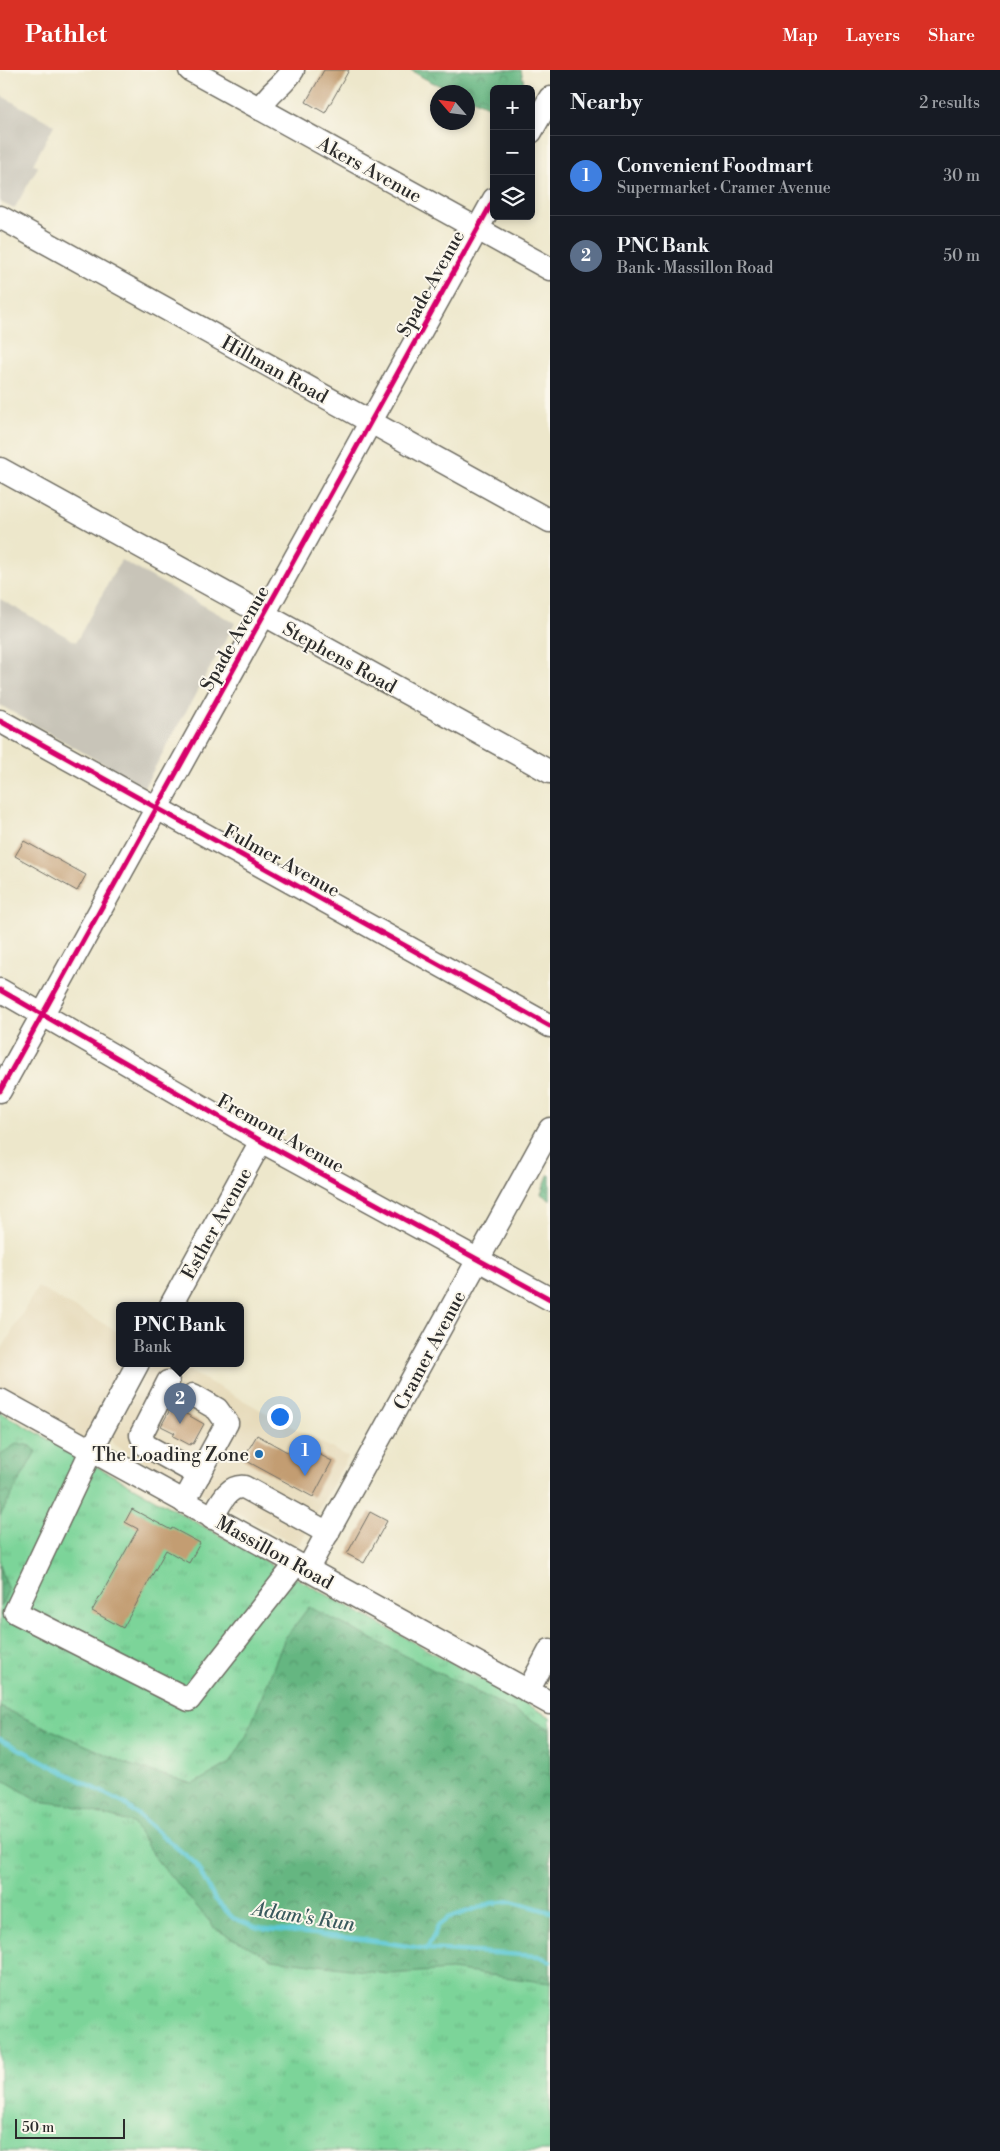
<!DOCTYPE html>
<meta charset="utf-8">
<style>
body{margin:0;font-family:"Libre Bodoni",serif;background:#242831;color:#f1f3f6}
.controls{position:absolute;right:15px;top:15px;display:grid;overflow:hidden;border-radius:8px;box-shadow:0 2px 8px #0003}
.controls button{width:45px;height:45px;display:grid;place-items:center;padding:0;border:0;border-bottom:1px solid #363941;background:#171b24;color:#f1f3f6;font:25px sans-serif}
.compass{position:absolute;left:430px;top:15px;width:45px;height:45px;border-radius:50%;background:#171b24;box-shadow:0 2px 8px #0003;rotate:298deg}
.scale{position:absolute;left:15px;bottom:12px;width:110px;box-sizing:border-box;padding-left:5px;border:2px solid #2b2b2b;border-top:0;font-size:14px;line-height:18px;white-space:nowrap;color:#2b2b2b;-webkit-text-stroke:4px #fbf7ec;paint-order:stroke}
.you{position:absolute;left:279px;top:1346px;width:18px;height:18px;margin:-12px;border:4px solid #fff;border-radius:50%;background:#1a73e8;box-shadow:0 0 0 8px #1a73e833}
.badge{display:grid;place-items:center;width:32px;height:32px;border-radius:50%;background:#d93025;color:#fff;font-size:16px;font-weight:700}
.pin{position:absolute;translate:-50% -41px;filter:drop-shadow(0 1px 2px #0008)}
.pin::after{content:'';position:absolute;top:26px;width:18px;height:15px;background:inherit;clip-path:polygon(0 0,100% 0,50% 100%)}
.popup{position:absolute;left:116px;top:1232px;width:128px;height:65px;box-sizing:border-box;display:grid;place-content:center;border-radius:8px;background:#171b24;filter:drop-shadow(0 1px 4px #0005);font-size:16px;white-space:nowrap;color:#9ea1a6}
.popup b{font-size:19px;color:#f1f3f6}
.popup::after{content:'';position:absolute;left:50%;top:100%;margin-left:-10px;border:10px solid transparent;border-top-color:#171b24}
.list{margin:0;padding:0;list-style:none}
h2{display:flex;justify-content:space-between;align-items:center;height:65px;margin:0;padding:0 20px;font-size:21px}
h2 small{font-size:16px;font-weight:400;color:#9ea1a6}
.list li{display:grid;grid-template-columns:32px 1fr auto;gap:15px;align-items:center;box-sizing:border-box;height:80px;padding:0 20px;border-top:1px solid #363941}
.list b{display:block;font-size:19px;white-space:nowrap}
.list p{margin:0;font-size:16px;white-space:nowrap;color:#9ea1a6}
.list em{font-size:16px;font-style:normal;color:#9ea1a6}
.icon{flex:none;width:28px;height:28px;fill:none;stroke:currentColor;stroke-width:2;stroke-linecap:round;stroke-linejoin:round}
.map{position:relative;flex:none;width:550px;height:2081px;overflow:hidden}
header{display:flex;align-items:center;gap:30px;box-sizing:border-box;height:70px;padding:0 25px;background:#d93025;color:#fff}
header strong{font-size:24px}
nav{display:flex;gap:28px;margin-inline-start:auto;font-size:18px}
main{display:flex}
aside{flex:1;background:#171b24}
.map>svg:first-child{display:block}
</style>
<header>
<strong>Pathlet</strong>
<nav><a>Map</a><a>Layers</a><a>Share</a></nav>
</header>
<main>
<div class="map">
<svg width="550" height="2081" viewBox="0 0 550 2081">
<defs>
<pattern id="grass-tufts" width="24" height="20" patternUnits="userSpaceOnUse" patternTransform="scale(1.25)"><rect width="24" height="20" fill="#7cd499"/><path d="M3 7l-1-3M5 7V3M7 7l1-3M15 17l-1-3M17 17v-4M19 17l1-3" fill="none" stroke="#6bb684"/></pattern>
<pattern id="forest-crowns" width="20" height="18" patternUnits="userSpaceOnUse" patternTransform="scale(1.25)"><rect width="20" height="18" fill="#65b681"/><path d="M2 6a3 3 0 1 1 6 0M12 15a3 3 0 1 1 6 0" fill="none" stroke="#53946a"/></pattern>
</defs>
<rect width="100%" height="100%" fill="#fbf7ec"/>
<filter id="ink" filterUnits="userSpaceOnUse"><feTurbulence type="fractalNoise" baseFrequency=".02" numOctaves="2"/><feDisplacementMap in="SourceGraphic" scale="10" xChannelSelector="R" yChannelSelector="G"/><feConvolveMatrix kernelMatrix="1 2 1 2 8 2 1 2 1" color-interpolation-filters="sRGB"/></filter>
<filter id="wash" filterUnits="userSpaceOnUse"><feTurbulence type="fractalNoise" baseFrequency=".0096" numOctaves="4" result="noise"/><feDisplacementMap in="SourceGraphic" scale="20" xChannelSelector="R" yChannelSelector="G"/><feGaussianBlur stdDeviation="1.12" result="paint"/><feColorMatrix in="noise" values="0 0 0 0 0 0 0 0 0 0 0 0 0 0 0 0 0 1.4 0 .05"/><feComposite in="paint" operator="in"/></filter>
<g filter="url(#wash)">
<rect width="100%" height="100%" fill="#ede7cb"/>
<g fill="#e6daba">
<path d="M 38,1217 L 120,1263 L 120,1293 L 135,1293 L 90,1376 L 0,1327 L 0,1282 Z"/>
<path d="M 152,1293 L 174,1293 L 348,1387 L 299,1475 L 296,1475 L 113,1374 L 111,1369 L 112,1366 Z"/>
</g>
<g fill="#c8c4b8">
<path d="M 0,25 L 54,55 L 33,94 L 38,97 L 14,139 L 0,132 Z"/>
<path d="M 121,490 L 235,553 L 144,717 L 0,635 L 0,529 L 76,572 Z"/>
</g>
<path fill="url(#grass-tufts)" stroke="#548062" d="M 0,1342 L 265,1491 L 550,1647 L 550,2081 L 0,2081 Z"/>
<g fill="url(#forest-crowns)" stroke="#487056">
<path d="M 411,0 L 521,0 L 525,17 L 524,19 L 494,19 L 494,39 L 468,27 L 468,22 C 450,22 425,10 411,0 Z"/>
<path d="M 548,1105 L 550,1105 L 550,1130 L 541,1124 Z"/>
<path d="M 17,1373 L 31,1376 L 36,1381 L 0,1446 L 0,1386 Z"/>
<path d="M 0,1494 L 8,1521 L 0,1537 Z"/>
<path d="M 309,1537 L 550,1659 L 550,1913 L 451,1900 L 388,1904 L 272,1889 L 217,1860 L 155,1788 L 133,1753 L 69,1735 L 39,1731 L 0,1708 L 0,1637 L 130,1695 L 193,1714 L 230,1693 L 246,1667 L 285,1568 Z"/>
</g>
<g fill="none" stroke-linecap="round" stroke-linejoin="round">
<g stroke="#5cc8d4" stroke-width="4.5">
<path d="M 0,1669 L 125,1734 L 196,1794 L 214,1828 L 233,1848 L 258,1858 L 362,1869 L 427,1879 L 538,1886 L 550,1891"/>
<path d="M 427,1879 L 438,1856 L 448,1848 L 492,1833 L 512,1831 L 550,1842"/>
</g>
</g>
<g id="blocks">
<g fill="#c39d72">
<path d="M 324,0 L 349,0 L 325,43 L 306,32 Z"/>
<path d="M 24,771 L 86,805 L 77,821 L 15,786 Z"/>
<path d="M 172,1336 L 204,1354 L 193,1374 L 191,1373 L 190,1375 L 173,1366 L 175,1363 L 161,1356 Z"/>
<path d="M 257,1365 L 289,1383 L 292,1378 L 300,1382 L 303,1376 L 332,1391 L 313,1427 L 243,1389 Z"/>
<path d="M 132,1439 L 171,1460 L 172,1458 L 200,1473 L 189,1493 L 166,1480 L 123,1558 L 92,1541 L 138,1459 L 125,1452 Z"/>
<path d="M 370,1442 L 387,1451 L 364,1493 L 347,1484 Z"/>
</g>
</g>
</g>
<g filter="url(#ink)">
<use href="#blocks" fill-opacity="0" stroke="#6f6d63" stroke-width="1"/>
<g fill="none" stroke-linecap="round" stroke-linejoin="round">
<defs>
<g id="minor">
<path d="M 190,0 L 550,199"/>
<path d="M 260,39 C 270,20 282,18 293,0"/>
<path d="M 531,62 L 550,28"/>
<path d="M 0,147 L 550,451"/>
<path d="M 0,399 L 550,702"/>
<path d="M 0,651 L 550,956"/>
<path d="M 0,920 L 261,1071 L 550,1229"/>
<path d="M 0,1021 L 494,129"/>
<path d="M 171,1235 L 261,1071"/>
<path d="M 138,1293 L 91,1381 L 15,1542 L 189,1630 L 296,1494"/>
<path d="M 168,1312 L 141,1365 L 145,1375 L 199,1405"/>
<path d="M 0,1330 L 550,1633"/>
<path d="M 184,1432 L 227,1353 L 217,1339 L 193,1325"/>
<path d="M 212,1448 C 220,1435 227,1415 244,1417 L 328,1463"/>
<path d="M 307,1500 L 550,1059"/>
<path d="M 528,1621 L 550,1580"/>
</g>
</defs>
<use href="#minor" stroke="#6f6d63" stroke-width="25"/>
<use href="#minor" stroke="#fff" stroke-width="22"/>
<defs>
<g id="cycleway">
<path d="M 0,651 L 550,956"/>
<path d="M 0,920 L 261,1071 L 550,1229"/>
<path d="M 0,1021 L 494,129"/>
</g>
</defs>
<use href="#cycleway" stroke="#fbf7ec" stroke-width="8"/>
<use href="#cycleway" stroke="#d6006c" stroke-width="5"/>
</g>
</g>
<circle fill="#1f6fb2" stroke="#fbf7ec" stroke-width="2" cx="259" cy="1384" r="5"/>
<g text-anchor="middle" stroke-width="4" stroke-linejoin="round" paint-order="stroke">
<g font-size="19" fill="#2b2b2b" stroke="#fbf7ec">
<text transform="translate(370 99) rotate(29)" y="7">Akers Avenue</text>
<text transform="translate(430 213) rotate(-61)" y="7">Spade Avenue</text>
<text transform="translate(275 299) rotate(29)" y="7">Hillman Road</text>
<text transform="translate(234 568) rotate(-60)" y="7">Spade Avenue</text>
<text transform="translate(340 587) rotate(29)" y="7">Stephens Road</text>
<text transform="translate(282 790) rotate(29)" y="7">Fulmer Avenue</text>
<text transform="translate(281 1063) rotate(29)" y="7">Fremont Avenue</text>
<text transform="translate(216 1153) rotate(-61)" y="7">Esther Avenue</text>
<text transform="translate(429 1280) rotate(-62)" y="7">Cramer Avenue</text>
<text transform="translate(275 1482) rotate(29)" y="7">Massillon Road</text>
</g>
<g font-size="19" fill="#2b2b2b" stroke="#fbf7ec" text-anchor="end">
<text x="249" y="1391">The Loading Zone</text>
</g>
<g font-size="20" font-style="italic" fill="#3a5a5e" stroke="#fbf7ec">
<text transform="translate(304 1846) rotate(9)" y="7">Adam's Run</text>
</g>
</g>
</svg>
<div class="controls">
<button>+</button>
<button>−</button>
<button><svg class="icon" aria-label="layers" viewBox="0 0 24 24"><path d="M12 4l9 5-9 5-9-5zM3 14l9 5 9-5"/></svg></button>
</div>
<svg class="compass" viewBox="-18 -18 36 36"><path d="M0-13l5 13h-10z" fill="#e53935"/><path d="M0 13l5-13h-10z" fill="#9ea1a6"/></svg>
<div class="scale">50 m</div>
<div class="you"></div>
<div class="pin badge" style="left:305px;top:1406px;background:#3f7fe0">1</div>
<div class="pin badge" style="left:180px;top:1354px;background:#5c6f8a">2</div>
<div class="popup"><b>PNC Bank</b>Bank</div>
</div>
<aside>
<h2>Nearby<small>2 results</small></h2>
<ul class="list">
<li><span class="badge" style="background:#3f7fe0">1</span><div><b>Convenient Foodmart</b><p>Supermarket · Cramer Avenue</p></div><em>30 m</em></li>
<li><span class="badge" style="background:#5c6f8a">2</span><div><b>PNC Bank</b><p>Bank · Massillon Road</p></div><em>50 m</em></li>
</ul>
</aside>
</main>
